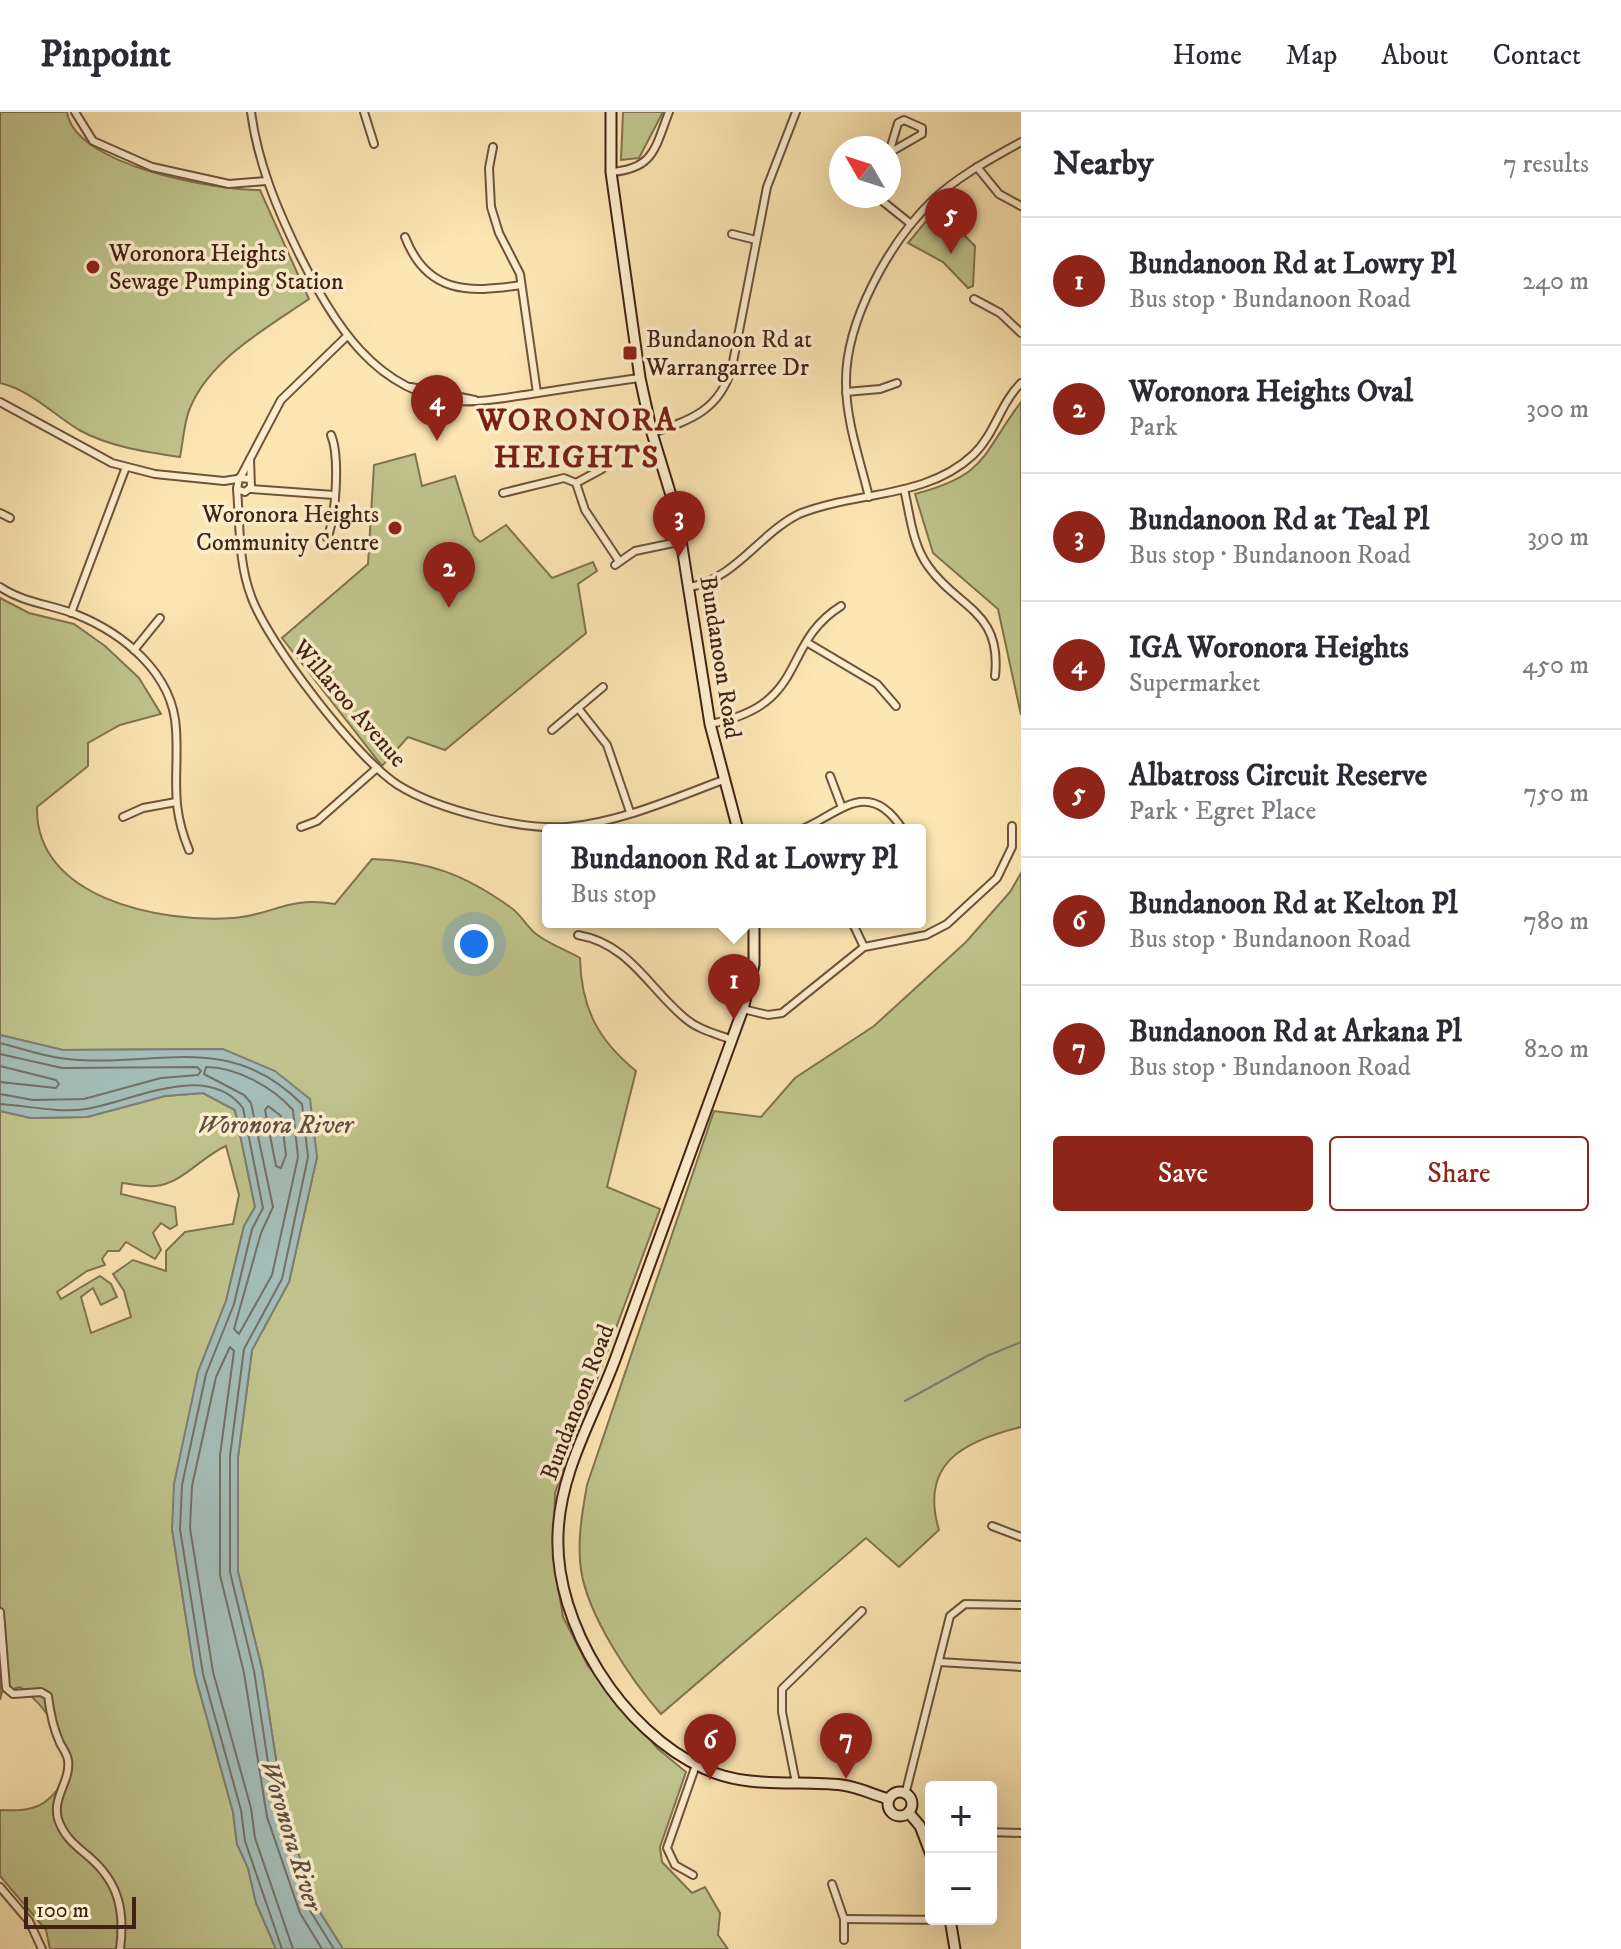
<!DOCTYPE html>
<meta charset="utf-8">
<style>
body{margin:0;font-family:"IM FELL DW Pica",serif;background:#f7f7f7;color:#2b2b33}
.controls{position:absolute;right:24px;bottom:24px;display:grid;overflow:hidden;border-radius:8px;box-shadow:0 8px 32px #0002}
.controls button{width:72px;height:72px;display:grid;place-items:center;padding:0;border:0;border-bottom:2px solid #e1e1e2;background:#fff;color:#2b2b33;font:40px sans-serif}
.compass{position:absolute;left:829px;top:24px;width:72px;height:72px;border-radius:50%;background:#fff;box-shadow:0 8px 32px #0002;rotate:309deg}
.scale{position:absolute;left:24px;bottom:20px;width:112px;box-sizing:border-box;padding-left:8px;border:4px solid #422214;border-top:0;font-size:22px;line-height:28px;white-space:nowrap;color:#422214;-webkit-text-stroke:6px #fdefce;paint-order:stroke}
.you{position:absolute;left:474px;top:832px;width:28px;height:28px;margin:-20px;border:6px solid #fff;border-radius:50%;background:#1a73e8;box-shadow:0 0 0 12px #1a73e833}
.badge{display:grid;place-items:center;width:52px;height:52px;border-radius:50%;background:#8f2418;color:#fff;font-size:26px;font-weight:700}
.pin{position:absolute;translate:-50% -66px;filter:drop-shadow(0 2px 4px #0008)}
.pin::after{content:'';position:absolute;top:42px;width:28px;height:24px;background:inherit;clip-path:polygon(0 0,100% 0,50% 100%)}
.popup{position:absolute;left:542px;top:712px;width:384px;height:104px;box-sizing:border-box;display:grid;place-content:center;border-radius:8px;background:#fff;filter:drop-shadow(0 2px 6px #0005);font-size:26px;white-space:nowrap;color:#7c7c81}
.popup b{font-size:30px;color:#2b2b33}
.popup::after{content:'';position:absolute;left:50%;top:100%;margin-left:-16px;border:16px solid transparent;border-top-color:#fff}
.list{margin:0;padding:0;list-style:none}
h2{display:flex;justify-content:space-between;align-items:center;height:104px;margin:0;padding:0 32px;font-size:34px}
h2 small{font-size:26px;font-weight:400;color:#7c7c81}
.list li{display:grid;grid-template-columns:52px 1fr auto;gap:24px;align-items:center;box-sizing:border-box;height:128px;padding:0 32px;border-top:2px solid #e1e1e2}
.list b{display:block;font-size:30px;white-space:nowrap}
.list p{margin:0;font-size:26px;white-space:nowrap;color:#7c7c81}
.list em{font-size:26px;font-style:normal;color:#7c7c81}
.actions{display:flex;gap:16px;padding:24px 32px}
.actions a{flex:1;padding:18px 0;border:2px solid #8f2418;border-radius:8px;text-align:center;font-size:28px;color:#8f2418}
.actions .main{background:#8f2418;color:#fff}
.map{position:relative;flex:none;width:1021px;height:1837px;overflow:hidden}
header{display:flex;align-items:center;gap:48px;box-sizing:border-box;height:112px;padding:0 40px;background:#fff;border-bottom:2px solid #e1e1e2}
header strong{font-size:38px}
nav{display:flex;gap:44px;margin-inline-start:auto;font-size:28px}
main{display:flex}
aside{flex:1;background:#fff}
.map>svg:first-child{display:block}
</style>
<header>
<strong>Pinpoint</strong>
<nav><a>Home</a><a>Map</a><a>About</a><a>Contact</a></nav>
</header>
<main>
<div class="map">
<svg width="1021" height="1837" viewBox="0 0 1021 1837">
<rect width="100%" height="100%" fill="#fce6b3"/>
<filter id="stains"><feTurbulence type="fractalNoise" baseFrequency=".0025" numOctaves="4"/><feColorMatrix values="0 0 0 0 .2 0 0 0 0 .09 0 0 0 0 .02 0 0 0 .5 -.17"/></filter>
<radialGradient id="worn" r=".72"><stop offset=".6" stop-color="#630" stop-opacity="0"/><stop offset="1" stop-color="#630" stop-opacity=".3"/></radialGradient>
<g fill="#c0c48c" stroke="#817350" stroke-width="2" fill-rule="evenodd">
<path d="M 0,0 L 67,0 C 75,54 215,78 260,78 L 309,187 C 268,215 210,247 190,296 C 184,310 183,330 180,345 C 146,340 110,335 79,318 C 53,302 30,278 0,271 Z"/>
<path d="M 623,0 L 663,0 L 639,46 L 621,48 Z"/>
<path d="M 937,96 L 975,134 L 973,174 L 968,176 L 943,150 L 908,131 Z"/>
<path d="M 1021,290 L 1021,603 L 998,497 L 933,441 L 915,382 C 988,363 981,343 1021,290 Z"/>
<path d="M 415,342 L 422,374 L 455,364 L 474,424 L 480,430 L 506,413 L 552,466 L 593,450 L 597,459 L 578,472 L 586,521 L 445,638 L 408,625 L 382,654 L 282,526 L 368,452 L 374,353 Z"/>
<path d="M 0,486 L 29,501 L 74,512 L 105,534 L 139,566 L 161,602 L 120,613 L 88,631 L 88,654 L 37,695 C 35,787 161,811 233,806 C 274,803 286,784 335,792 L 372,747 C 428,749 464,762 510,795 C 521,802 526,814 536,822 C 549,832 566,838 580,846 C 581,896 598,928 636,959 L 607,1075 L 660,1097 L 555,1381 L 553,1444 L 563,1505 L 588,1554 L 657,1636 L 686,1660 L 660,1735 L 662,1750 L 692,1781 L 705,1775 L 720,1801 L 718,1823 L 728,1837 L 343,1837 L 316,1794 L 284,1699 L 262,1557 L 238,1460 L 238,1345 L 252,1238 L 289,1170 L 317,1045 L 223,937 L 62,938 L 0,923 Z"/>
<path d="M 1021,761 L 1021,1315 C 964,1329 919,1351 939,1418 L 899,1455 L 866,1426 L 661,1602 C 631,1568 588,1504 581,1458 C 577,1430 582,1401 587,1373 L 714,999 L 761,1005 L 795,966 L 874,914 L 966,830 L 1010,780 Z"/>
<path d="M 203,981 L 235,998 L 255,1095 L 244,1114 L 226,1189 L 198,1260 L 172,1417 L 195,1563 L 233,1700 L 237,1732 L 248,1756 L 256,1791 L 276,1837 L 50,1837 L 46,1818 L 0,1764 L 0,1698 C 41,1700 48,1692 71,1659 C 64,1624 49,1596 20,1575 L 2,1580 L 0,1588 L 0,999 L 31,1006 L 87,1005 L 165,984 ZM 226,1034 L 239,1083 L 233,1112 L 185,1120 L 166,1139 L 166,1159 L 133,1148 L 113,1162 L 124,1179 L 131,1205 L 91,1221 L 81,1185 L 93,1176 L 101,1193 L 117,1185 L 111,1172 L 100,1164 L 61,1187 L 57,1180 L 87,1159 L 105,1153 L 102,1147 L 108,1139 L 119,1139 L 126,1130 L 155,1147 L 161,1138 L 153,1121 L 161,1111 L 170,1117 L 177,1113 L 175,1095 L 121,1082 L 122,1071 C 133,1072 144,1075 155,1074 C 182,1072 202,1044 226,1034 Z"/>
</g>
<path fill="#a4bdb8" stroke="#7d7f76" stroke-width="2" d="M 0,923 L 63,938 L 223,937 L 275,959 L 310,987 L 317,1045 L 289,1170 L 252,1238 L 238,1345 L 238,1460 L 262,1557 L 284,1699 L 316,1794 L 343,1837 L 276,1837 L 256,1791 L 248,1756 L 237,1732 L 233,1700 L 195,1563 L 172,1417 L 174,1372 L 198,1260 L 226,1189 L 244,1114 L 255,1095 L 235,998 L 203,981 L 165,984 L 87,1005 L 31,1006 L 0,999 Z"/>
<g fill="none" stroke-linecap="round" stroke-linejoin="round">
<g stroke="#737066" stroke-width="2">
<path d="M 0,931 C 20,936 40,943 60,946 C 151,959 225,915 302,992 L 308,1045 L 282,1167 L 244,1237 L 230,1344 L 230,1460 L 254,1559 L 276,1702 L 309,1797 L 334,1837"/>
<path d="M 0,942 L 62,956 L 197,955 L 201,959 L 198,963 L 161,966 L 84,987 L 33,988 L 0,982"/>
<path d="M 0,954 L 56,968 L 59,972 L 56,976 L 0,970"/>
<path d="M 206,955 C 236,955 273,975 293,998 L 298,1045 L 272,1163 L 239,1222 L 234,1217 L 261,1121 L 273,1095 L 251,991 L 244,983 L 204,962 Z"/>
<path d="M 0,992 C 29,994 57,1001 86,997 C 131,990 207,948 243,996 L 263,1096 L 252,1117 L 234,1192 L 206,1262 L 182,1373 L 180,1417 L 203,1562 L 241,1698 L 245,1729 L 282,1837"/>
<path d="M 268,994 L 281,1004 L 286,1043 L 281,1056 L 276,1054 L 265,998 Z"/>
<path d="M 293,1837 L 255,1726 L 251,1696 L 213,1560 L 190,1416 L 192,1374 L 216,1265 L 230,1235 L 234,1239 L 220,1343 L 220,1463 L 244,1561 L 267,1705 L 300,1801 L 322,1837"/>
</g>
<path stroke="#7d7f76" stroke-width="2" d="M 905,1289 L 987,1244 L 1021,1230"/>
<defs>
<g id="street">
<path d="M 75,0 L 93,29 L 152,55 L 229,72 L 266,69"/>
<path d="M 251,0 C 258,52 277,97 300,144 C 334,211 375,281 458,289 C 479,291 503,286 525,283 C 563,277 601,271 640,266"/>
<path d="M 364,0 L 374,32"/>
<path d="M 904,8 L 922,16 L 922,22 L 889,41 L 898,11 Z"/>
<path d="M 493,35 L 489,56 L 491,95 L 499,121 L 520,162 L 537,281"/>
<path d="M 977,55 L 999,82 L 1021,94"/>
<path d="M 611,60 C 654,57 655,36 669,0"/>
<path d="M 876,84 L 911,112"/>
<path d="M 732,122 L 756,128"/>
<path d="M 405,125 C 427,182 469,181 521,173"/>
<path d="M 974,187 L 1000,201 L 1021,221"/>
<path d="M 411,275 L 475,288"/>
<path d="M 846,280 L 880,277 L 897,271"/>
<path d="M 0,290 L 112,351 L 155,362 L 224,369 L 237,367"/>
<path d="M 652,321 C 691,308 720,298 732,255 L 767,75 L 796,0"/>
<path d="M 241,364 L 281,288 L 346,225"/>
<path d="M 250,367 L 239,366 L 237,377 L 245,380 L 251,375 L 250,347"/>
<path d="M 576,371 L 602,357"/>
<path d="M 237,377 C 240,412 238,449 251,484 C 267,530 357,647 398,673 C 438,698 520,718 567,715 C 618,711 675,686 723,668"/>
<path d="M 251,377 L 334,383"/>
<path d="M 904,377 C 910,402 912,432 928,454 C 958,497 1002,498 995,564"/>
<path d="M 503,381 L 564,366 L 576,371 L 585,398 L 619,449"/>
<path d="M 869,385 C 860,348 846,309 846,271 C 845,209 890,129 934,87 C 960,63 991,47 1021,30"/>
<path d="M 0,401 L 10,406"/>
<path d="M 327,426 C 336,406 340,344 331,323"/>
<path d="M 615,453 L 635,439 L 683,429"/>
<path d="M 0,475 C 24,491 49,492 75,502 C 123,521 173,561 176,617 C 179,664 169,690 189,738"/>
<path d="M 690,475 C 736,466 759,422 799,402 C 856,379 926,387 973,343 C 995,322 1000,292 1021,271"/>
<path d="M 71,501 L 126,355"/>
<path d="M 808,531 L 877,572 L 896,594"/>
<path d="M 134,538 L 160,506"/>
<path d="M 578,596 L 607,633 L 630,700"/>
<path d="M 710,612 C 810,593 779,533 841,494"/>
<path d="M 552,618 L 603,575"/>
<path d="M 830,664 L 841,693"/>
<path d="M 123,705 L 143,696 L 176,690"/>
<path d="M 301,715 L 317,709 L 377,656"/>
<path d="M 800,718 C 838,703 868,663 903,718"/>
<path d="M 854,814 L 864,835"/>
<path d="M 578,823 C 630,832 649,877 686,907 C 699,918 717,922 732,928"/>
<path d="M 743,897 L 768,903 L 782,901 L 864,835 L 926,823 L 947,812 L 997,766 L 1012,735 L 1012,714"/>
<path d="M 992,1414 L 1021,1425"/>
<path d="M 0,1500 L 6,1576 L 13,1582 L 41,1580 L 48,1584 C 50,1600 53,1616 60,1631 C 63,1637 67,1642 68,1648 C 71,1669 52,1685 58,1707 C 64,1725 75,1733 88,1744 C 119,1770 125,1799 120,1837"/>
<path d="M 939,1550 L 1021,1555"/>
<path d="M 796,1671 L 782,1600 L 782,1577 L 862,1499"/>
<path d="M 905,1683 L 950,1504 L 965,1492 L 1021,1493"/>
<path d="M 991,1720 L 1021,1721"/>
<path d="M 693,1763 L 675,1753 L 667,1736 L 696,1653"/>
<path d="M 832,1772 L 844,1807 L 844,1828"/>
<path d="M 0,1775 L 29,1809 L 42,1837"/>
<path d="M 844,1807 L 950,1808"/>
</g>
<g id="secondary">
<path d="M 611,0 L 611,60 L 640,266 L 652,321 L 677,403 L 710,612 L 738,718"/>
<path d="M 754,810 L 754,853 L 743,897 C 701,1013 659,1129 616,1245 C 595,1303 560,1358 558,1422 C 554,1512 622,1620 705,1657 C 747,1677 797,1668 842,1673 C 859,1675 873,1683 889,1687"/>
<circle cx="900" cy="1692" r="12"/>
<path d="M 909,1701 L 920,1714 L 931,1743"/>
<path d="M 950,1807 L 955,1837"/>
</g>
</defs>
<use href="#street" stroke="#70533c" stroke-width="10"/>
<use href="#secondary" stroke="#422214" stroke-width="13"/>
<use href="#street" stroke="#fdefce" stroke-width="6"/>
<use href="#secondary" stroke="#fdefce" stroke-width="9"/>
</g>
<g fill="#8f2418" stroke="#fdefce" stroke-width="3">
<circle cx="93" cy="155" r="8"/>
<rect x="622" y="233" width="16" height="16" rx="4"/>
<circle cx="395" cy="416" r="8"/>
</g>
<g text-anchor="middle" stroke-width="7" stroke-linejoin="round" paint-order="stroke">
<g font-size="24" fill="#422214" stroke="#fdefce" text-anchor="start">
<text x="109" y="149">Woronora Heights<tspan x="109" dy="28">Sewage Pumping Station</tspan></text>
<text x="646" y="235">Bundanoon Rd at<tspan x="646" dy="28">Warrangarree Dr</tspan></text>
<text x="379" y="410" text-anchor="end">Woronora Heights<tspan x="379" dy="28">Community Centre</tspan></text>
</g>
<g font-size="24" fill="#422214" stroke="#fdefce">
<text transform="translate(721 545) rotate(81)" y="8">Bundanoon Road</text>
<text transform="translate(350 591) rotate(49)" y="8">Willaroo Avenue</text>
<text transform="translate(577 1290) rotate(-69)" y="8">Bundanoon Road</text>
</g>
<g font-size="26" font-style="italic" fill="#5f5045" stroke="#fdefce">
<text x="275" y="1021">Woronora River</text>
<text transform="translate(292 1723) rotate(73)" y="9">Woronora River</text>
</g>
<g font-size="32" font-weight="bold" letter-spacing="2" fill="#7a1f14" stroke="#fdefce">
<text x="577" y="318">WORONORA<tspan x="577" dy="37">HEIGHTS</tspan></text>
</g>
</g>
<rect width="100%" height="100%" filter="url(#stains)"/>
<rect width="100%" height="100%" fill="url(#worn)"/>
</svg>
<div class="controls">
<button>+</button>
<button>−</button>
</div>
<svg class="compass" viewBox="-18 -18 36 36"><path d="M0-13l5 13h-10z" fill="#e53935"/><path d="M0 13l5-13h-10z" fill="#7c7c81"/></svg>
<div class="scale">100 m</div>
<div class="you"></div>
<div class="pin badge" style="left:734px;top:908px">1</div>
<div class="popup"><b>Bundanoon Rd at Lowry Pl</b>Bus stop</div>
<div class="pin badge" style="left:449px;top:496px">2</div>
<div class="pin badge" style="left:679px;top:445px">3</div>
<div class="pin badge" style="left:437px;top:329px">4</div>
<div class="pin badge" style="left:951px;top:142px">5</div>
<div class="pin badge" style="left:710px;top:1668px">6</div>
<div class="pin badge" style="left:846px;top:1667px">7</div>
</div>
<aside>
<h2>Nearby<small>7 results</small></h2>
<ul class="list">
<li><span class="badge">1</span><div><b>Bundanoon Rd at Lowry Pl</b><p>Bus stop · Bundanoon Road</p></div><em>240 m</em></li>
<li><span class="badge">2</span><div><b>Woronora Heights Oval</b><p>Park</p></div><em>300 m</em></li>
<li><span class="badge">3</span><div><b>Bundanoon Rd at Teal Pl</b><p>Bus stop · Bundanoon Road</p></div><em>390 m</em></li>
<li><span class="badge">4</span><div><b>IGA Woronora Heights</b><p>Supermarket</p></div><em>450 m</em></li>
<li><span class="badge">5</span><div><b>Albatross Circuit Reserve</b><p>Park · Egret Place</p></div><em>750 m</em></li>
<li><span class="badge">6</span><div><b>Bundanoon Rd at Kelton Pl</b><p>Bus stop · Bundanoon Road</p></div><em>780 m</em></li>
<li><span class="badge">7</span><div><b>Bundanoon Rd at Arkana Pl</b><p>Bus stop · Bundanoon Road</p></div><em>820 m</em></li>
</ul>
<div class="actions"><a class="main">Save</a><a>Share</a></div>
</aside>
</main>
